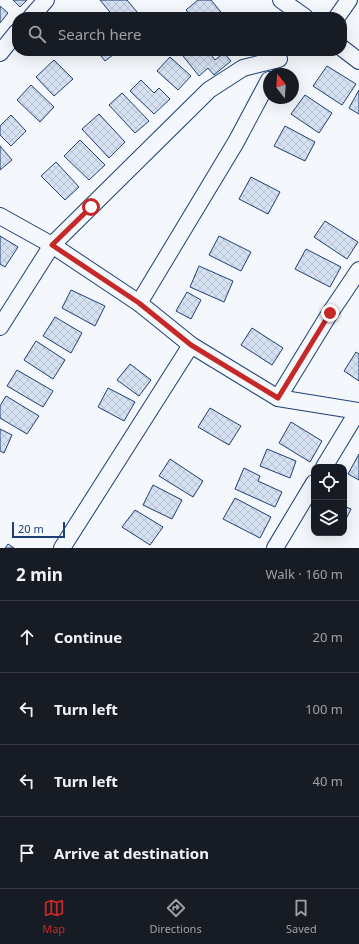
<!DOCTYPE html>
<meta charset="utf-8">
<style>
body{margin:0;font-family:"Noto Sans",sans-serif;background:#242831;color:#f1f3f6}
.controls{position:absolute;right:12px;bottom:12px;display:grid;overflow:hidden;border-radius:8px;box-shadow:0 4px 16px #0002}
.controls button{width:36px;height:36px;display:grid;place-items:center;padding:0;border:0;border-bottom:1px solid #363941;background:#171b24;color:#f1f3f6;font:20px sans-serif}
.compass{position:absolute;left:263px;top:68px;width:36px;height:36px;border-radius:50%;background:#171b24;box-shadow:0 4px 16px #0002;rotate:343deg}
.scale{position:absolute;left:12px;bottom:10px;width:53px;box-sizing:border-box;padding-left:4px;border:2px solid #1d3f73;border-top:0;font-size:11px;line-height:14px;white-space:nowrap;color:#1d3f73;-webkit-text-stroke:3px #f4f7fb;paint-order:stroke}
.stop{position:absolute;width:12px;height:12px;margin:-9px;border:3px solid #c62828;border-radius:50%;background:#fff}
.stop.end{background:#c62828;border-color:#fff;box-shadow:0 1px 4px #0008}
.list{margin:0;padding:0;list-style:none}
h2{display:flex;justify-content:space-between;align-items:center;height:52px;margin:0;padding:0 16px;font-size:17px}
h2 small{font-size:13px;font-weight:400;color:#9ea1a6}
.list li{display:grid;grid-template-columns:26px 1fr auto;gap:12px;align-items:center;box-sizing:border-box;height:72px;padding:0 16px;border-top:1px solid #363941}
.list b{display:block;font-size:15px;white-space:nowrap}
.list em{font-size:13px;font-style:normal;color:#9ea1a6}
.icon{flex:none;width:22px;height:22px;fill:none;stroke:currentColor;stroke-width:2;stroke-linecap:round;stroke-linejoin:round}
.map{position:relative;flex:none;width:359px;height:548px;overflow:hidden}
.search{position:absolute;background:#171b24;box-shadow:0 4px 16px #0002;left:12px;right:12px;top:12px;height:44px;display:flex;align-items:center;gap:10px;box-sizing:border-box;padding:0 14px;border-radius:16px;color:#9ea1a6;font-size:15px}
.sheet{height:340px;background:#171b24}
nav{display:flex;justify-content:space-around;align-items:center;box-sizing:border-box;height:56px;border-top:1px solid #363941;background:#171b24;font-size:11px;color:#9ea1a6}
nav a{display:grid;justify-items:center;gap:2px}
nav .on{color:#c62828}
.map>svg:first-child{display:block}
</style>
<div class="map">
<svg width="359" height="548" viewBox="0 0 359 548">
<defs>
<pattern id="building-cross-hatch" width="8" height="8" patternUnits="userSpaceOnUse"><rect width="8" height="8" fill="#d5e0f0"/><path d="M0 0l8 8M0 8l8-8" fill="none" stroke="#b6c1d1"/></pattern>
</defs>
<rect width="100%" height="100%" fill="#f4f7fb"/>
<g fill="url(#building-cross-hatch)" stroke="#1d3f73">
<path d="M 13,0 L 27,0 L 20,7 Z"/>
<path d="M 100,0 L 127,0 L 137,12 L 131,17 L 114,17 Z"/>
<path d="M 198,0 L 211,0 L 225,17 L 192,17 L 186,10 Z"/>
<path d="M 0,6 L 8,13 L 0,23 Z"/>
<path d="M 97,51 L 118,51 L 105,61 Z"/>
<path d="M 179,51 L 208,51 L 215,60 L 224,53 L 231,61 L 214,75 L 208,68 L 199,76 Z"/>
<path d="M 170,57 L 191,76 L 178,90 L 157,71 Z"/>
<path d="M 54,60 L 73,79 L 54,96 L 36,77 Z"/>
<path d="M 327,66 L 356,84 L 342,105 L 313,86 Z"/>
<path d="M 141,80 L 154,93 L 159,88 L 170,99 L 154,114 L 130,91 Z"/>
<path d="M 31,85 L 54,107 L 40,122 L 17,100 Z"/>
<path d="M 359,90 L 359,114 L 349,108 Z"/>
<path d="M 122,93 L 149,121 L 135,133 L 109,105 Z"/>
<path d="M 305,95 L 332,113 L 319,133 L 291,114 Z"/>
<path d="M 99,114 L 125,142 L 109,158 L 82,129 Z"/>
<path d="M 11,115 L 26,131 L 11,146 L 0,135 L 0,126 Z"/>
<path d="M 285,126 L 315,142 L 305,161 L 274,146 Z"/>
<path d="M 80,140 L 105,165 L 89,180 L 64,156 Z"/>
<path d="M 0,146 L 12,160 L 0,170 Z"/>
<path d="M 56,162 L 79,187 L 65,200 L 41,176 Z"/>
<path d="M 251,177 L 280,192 L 268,214 L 239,199 Z"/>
<path d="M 325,221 L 358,242 L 347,259 L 314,237 Z"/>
<path d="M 0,236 L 18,247 L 5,267 L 0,264 Z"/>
<path d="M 219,236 L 251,252 L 241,271 L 209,255 Z"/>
<path d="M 306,249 L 341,267 L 330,287 L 295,269 Z"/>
<path d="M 199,266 L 233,281 L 224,302 L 190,287 Z"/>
<path d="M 71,290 L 105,306 L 95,326 L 62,308 Z"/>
<path d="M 187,292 L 201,300 L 191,319 L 176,311 Z"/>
<path d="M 55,317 L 82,333 L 71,353 L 43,336 Z"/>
<path d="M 252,328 L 283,348 L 272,365 L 241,345 Z"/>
<path d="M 36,341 L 65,360 L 53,379 L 24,360 Z"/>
<path d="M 356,352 L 359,354 L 359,381 L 344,371 Z"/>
<path d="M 130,364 L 151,380 L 139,396 L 117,380 Z"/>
<path d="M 17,370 L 53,391 L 43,407 L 7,386 Z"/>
<path d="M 108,388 L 135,402 L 124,421 L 98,407 Z"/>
<path d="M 6,396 L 39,416 L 27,434 L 0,418 L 0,406 Z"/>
<path d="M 210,408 L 241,426 L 229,445 L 198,427 Z"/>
<path d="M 291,422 L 322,441 L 310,462 L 279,443 Z"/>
<path d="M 0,429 L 12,435 L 4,453 L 0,451 Z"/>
<path d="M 267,449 L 296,461 L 290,478 L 260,466 Z"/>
<path d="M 359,454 L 359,480 L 348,474 Z"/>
<path d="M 170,459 L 203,481 L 193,497 L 159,476 Z"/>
<path d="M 244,468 L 260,476 L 258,481 L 282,492 L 275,507 L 235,489 Z"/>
<path d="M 153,485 L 182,500 L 172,519 L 143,505 Z"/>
<path d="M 235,498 L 271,517 L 260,538 L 223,519 Z"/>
<path d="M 344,506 L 351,509 L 344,523 Z"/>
<path d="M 135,510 L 163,527 L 150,545 L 122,527 Z"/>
<path d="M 8,544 L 14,548 L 5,548 Z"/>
</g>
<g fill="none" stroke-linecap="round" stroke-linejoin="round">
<defs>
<g id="minor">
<path d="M 281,0 L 305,17"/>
<path d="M 31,17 L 46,0"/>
<path d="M 337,17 L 349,0"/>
<path d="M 342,48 L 359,61"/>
<path d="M 0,53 L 17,32"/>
<path d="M 0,216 L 52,245 L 139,303 L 191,345 L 278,398 L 359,411"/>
<path d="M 139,303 L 236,142 L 269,80"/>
<path d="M 0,327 L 52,245 L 209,90 L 243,68 L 279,59"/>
<path d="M 278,398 L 330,313 L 359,270"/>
<path d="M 324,467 L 358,411"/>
<path d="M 62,548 L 191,345"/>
<path d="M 275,548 L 314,483"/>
</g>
</defs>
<use href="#minor" stroke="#1d3f73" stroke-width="18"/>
<use href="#minor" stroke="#f4f7fb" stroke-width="16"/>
</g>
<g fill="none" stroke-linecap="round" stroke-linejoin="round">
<path stroke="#c62828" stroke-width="5" d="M 91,207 L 52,245 L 139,303 L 191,345 L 278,398 L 330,313"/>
</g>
</svg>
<div class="controls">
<button><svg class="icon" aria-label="locate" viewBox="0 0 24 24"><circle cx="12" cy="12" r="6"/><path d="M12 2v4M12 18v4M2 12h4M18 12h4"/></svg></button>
<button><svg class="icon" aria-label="layers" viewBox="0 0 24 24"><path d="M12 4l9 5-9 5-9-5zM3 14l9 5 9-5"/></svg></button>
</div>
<svg class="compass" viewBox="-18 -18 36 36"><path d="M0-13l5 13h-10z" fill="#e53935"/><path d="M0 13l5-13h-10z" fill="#9ea1a6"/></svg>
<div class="scale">20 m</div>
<div class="stop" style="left:91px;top:207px"></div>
<div class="stop end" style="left:330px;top:313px"></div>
<div class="search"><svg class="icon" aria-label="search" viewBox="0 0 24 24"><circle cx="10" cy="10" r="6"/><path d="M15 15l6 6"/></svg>Search here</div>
</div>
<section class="sheet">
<h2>2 min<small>Walk · 160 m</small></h2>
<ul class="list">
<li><svg class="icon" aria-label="ahead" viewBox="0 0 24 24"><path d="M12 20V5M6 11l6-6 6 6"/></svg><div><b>Continue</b></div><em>20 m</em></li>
<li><svg class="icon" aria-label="left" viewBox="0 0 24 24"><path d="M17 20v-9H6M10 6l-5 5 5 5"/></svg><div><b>Turn left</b></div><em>100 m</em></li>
<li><svg class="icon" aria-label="left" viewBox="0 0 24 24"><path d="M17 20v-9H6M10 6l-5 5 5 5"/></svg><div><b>Turn left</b></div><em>40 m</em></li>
<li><svg class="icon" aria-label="arrive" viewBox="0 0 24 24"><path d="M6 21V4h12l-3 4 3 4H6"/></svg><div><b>Arrive at destination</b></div></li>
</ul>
</section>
<nav>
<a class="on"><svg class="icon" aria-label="map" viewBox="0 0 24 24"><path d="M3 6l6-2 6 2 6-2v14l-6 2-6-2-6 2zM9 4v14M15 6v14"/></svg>Map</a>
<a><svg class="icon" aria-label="directions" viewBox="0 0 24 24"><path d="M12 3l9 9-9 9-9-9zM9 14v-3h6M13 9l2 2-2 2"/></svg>Directions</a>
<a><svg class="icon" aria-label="saved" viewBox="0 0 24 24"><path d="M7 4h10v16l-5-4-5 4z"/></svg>Saved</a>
</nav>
